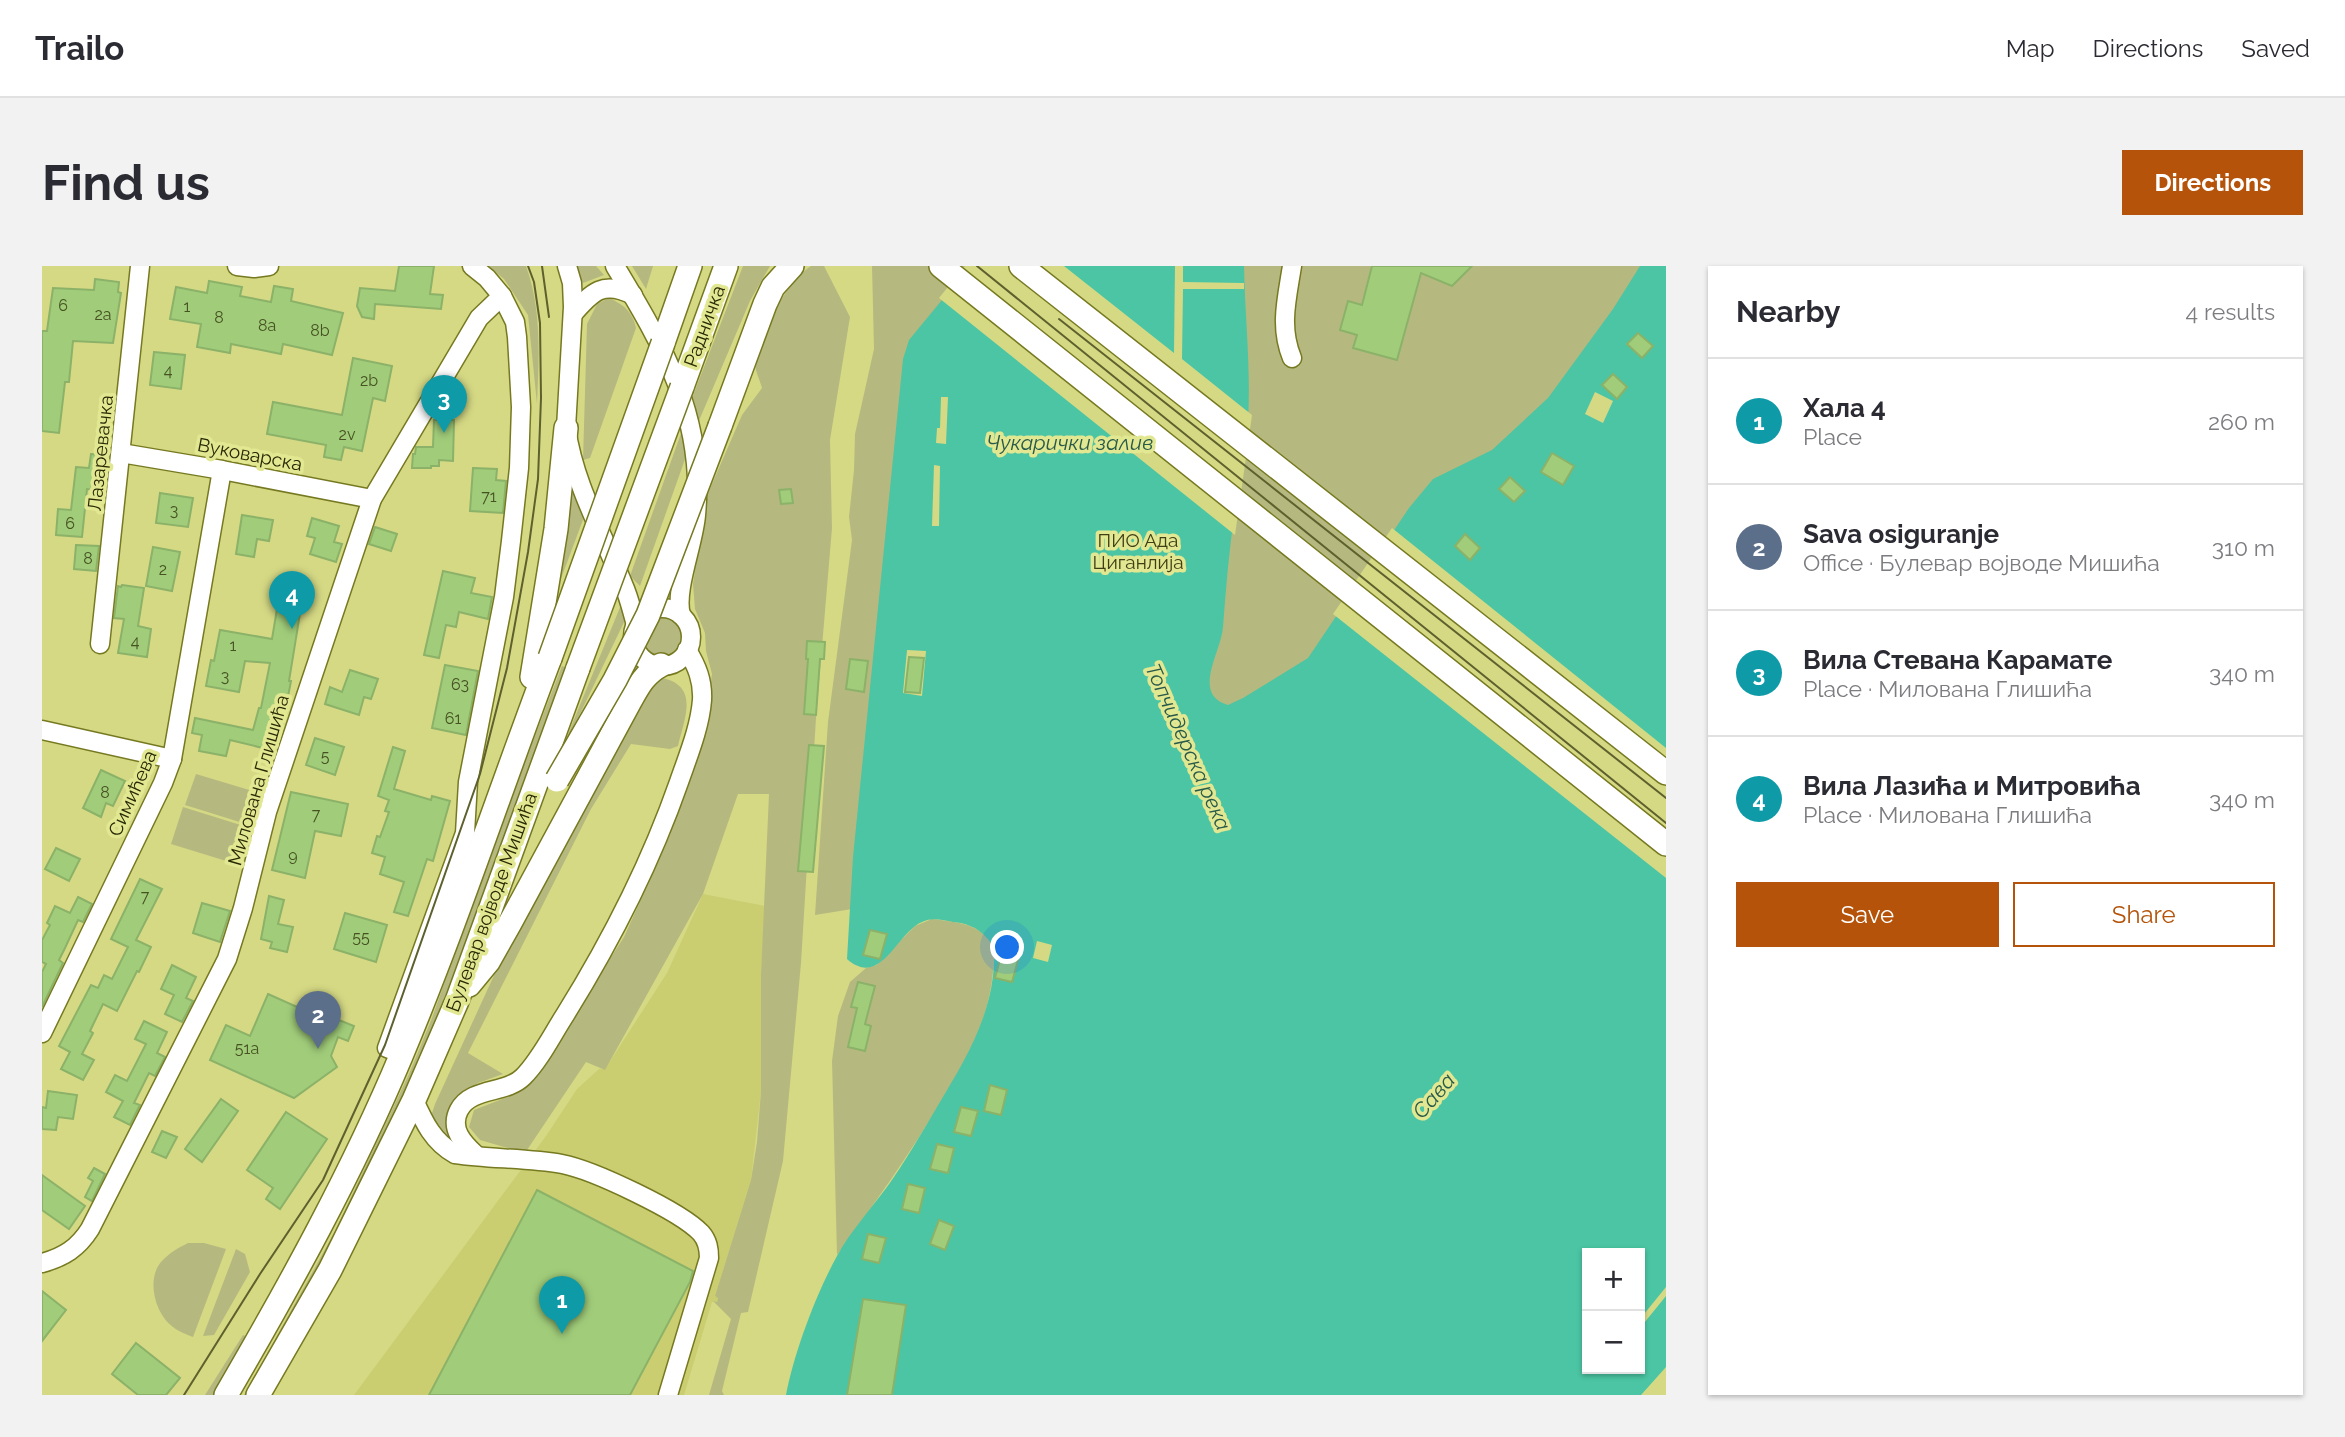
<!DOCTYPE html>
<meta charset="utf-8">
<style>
body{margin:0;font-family:Raleway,sans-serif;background:#f2f2f3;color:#2b2b33}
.controls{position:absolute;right:21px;bottom:21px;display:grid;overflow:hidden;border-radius:0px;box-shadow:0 2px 5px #0004}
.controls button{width:63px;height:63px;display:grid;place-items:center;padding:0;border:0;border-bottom:2px solid #e1e1e2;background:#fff;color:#2b2b33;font:35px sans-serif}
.you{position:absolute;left:966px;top:682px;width:24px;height:24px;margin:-18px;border:5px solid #fff;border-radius:50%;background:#1a73e8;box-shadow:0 0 0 10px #1a73e833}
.badge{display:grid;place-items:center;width:46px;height:46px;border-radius:50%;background:#b45309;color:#fff;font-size:23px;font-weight:700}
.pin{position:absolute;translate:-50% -58px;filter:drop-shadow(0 2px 4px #0008)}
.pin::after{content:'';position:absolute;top:37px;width:24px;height:21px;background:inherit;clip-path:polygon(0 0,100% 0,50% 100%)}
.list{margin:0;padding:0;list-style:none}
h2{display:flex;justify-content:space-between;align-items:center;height:91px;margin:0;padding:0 28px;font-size:30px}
h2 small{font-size:23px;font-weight:400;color:#7c7c81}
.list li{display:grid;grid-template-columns:46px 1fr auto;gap:21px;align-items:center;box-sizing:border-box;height:126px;padding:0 28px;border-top:2px solid #e1e1e2}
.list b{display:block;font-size:26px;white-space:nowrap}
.list p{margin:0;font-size:23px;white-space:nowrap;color:#7c7c81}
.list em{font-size:23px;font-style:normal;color:#7c7c81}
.actions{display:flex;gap:14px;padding:21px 28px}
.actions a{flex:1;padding:16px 0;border:2px solid #b45309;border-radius:0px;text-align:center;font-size:24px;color:#b45309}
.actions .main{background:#b45309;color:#fff}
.map{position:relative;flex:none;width:1624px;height:1129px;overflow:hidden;border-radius:0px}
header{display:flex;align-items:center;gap:42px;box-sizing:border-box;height:98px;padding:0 35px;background:#fff;border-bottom:2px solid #e1e1e2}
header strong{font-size:33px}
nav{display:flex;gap:38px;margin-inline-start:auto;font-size:24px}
.intro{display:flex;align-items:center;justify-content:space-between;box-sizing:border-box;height:168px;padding:0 42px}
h1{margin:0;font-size:49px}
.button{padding:18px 32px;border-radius:0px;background:#b45309;color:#fff;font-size:24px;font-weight:700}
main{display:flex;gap:42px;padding:0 42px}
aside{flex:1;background:#fff;border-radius:0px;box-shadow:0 2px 5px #0004}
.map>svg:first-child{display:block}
</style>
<header>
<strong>Trailo</strong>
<nav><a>Map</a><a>Directions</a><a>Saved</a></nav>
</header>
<div class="intro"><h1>Find us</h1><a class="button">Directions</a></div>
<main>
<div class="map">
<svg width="1624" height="1129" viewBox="0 0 1624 1129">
<rect width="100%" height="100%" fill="#d5d984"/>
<path fill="#cace70" d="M 661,628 L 723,640 L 719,708 L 719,825 L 709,914 L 673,1030 L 676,1031 L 675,1036 L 670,1036 L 642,1129 L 312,1129 L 504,870 L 535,823 L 557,803 L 563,803 L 625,707 Z"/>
<g fill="#b5b97f">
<path d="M 446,0 L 484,0 C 500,44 497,91 495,138 L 486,49 L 462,13 Z"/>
<path d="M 533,0 L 554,0 L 562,9 L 541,17 Z"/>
<path d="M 590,0 L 611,0 L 604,23 Z"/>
<path d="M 701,0 L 728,0 L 708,35 L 656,157 L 650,132 Z"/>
<path d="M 769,0 L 782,0 L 808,51 L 788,174 L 790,262 L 774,452 L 759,697 L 741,895 L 706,1046 L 699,1047 L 680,1125 L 682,1129 L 667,1129 L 689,1053 L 671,1035 L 675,1036 L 676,1032 L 673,1030 L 709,914 L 715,876 L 719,825 L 719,708 L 727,528 L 696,528 L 661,628 L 563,804 L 544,796 L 483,887 L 438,874 L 427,861 L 432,844 L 476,827 L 507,787 L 582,671 L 628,569 L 665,441 L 670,408 L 664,385 L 663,367 L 653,343 L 651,318 L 663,234 L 700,149 L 720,122 C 718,114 712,103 713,95 C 718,67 745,15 769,0 Z"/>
<path d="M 830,0 L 1624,0 L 1201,580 L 773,649 L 786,456 L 810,274 L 807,251 L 812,204 L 813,168 L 832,83 Z"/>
<path d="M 567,32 C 582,39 590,45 594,62 L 548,192 L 541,194 L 545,58 L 555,38 Z"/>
<path d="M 642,159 L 647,182 L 598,320 L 588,310 Z"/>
<path d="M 525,213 L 542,251 L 507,345 Z"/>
<path d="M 581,334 L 584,352 L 513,500 Z"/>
<path d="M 619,350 L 632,353 C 654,378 620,405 602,379 L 612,351 Z"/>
<path d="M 594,393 L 605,400 L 517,543 Z"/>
<path d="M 520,400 L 525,402 L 407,728 L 339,886 L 209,1129 L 202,1129 L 292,967 L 367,808 L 390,752 L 458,560 Z"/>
<path d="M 621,412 C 658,421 642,453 636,480 L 628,483 L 589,478 L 549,543 L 426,787 L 461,808 L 436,817 L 419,829 L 418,881 L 405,874 L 388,853 L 393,838 L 471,668 L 610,417 Z"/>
<path d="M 154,508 L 214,526 L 204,558 L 143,539 Z"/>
<path d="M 141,541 L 205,561 L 194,598 L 129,578 Z"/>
<path d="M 890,653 C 912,656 940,657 951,680 C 954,687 952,698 951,706 C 946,757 925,791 900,834 C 868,888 832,938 795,989 L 790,795 L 796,750 L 808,716 L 824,702 L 834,699 L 873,660 Z"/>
<path d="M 146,977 L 162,977 L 184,983 L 151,1071 C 144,1068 137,1066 131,1061 C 113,1048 104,1014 119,996 C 127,987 136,982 146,977 Z"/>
<path d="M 194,983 L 203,988 L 208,1006 L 172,1069 L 161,1070 Z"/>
<path d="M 201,1069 L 206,1071 L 171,1129 L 163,1129 Z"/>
</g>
<path fill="#4bc5a3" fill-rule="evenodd" d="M 928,0 L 1202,0 C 1203,51 1209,103 1206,155 C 1205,184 1198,215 1193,244 C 1187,283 1184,322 1181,361 C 1179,387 1149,428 1186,439 L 1201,432 L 1266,392 L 1367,242 L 1391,213 L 1450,184 L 1506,132 L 1571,43 L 1598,0 L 1624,0 L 1624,1101 L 1599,1129 L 744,1129 C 752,1087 774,1028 795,990 C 808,966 828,944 845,921 C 863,896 879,868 895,841 C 920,799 945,759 951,710 C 952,696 955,682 944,671 C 935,661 923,657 911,656 C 901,654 890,651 880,656 C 855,666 839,723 805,693 L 811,591 L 861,93 L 867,74 ZM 1545,987 L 1598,987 L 1598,1103 L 1545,1103 Z"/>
<g fill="#d5d984">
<path d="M 923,0 L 1022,0 L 1132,87 L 1133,0 L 1141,0 L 1141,16 L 1202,17 L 1202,23 L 1141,23 L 1140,93 L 1210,149 L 1193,269 L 897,32 Z"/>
<path d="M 1553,126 L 1571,135 L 1561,157 L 1543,148 Z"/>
<path d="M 899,131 L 906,131 L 904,178 L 894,177 L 895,162 L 898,162 Z"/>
<path d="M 892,199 L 898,200 L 897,260 L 890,260 Z"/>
<path d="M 1350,262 L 1624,482 L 1624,612 L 1291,348 Z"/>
<path d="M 865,384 L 884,385 L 880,430 L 861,427 Z"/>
<path d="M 995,675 L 1010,679 L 1006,696 L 991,692 Z"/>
<path d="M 1624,1021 L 1624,1030 L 1598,1062 L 1598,1053 Z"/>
</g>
<g fill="#a1cd7a" stroke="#8bb268" stroke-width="2">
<path d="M 357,0 L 392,0 L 388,28 L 401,29 L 399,43 L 333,38 L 332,53 L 320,51 L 315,40 L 318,22 L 353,25 Z"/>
<path d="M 1330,0 L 1430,0 L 1410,20 L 1379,7 L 1355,94 L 1311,82 L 1315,69 L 1298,64 L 1306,35 L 1320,39 Z"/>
<path d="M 53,13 L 77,16 L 76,26 L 79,27 L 71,77 L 31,75 L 27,116 L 23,116 L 17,167 L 0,165 L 0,65 L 5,65 L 11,22 L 52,24 Z"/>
<path d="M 167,15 L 200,21 L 198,30 L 229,36 L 232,20 L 251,23 L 249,35 L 301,47 L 290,89 L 241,78 L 239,88 L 189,78 L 188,87 L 155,81 L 159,58 L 128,53 L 134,21 L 165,27 Z"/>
<path d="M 1596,67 L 1611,80 L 1600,92 L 1585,78 Z"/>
<path d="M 112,86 L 143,89 L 139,123 L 108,119 Z"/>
<path d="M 311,92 L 350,100 L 343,135 L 331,132 L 320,185 L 302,181 L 299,194 L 282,191 L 284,179 L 225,168 L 231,136 L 300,149 Z"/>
<path d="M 1571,108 L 1585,121 L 1575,133 L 1560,119 Z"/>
<path d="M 392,154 L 412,154 L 411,195 L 397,194 L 397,200 L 389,200 L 389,202 L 370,202 L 371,188 L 373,188 L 374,181 L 391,181 Z"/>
<path d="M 1510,187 L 1532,200 L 1521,219 L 1499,206 Z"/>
<path d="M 49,188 L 65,190 L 61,225 L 45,223 L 40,271 L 14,269 L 16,243 L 29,244 L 34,201 L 47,202 Z"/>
<path d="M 431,202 L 455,203 L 454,214 L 464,215 L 461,247 L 428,245 Z"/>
<path d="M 1468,211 L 1483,225 L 1472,236 L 1457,223 Z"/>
<path d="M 749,223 L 751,237 L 739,238 L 737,224 Z"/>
<path d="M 118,227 L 151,232 L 146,261 L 114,257 Z"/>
<path d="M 200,249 L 231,254 L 227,275 L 215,273 L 212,291 L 194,288 Z"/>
<path d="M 270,252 L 297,260 L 292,276 L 300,278 L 294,296 L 268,288 L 273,272 L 265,270 Z"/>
<path d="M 333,261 L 355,268 L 349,285 L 327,278 Z"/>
<path d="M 1423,268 L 1438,282 L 1428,294 L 1413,280 Z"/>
<path d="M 34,279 L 57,280 L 54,305 L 32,303 Z"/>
<path d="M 111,281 L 138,286 L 130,325 L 104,320 Z"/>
<path d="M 401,305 L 433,312 L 429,327 L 450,331 L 446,353 L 417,346 L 414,361 L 404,359 L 397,392 L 382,389 Z"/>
<path d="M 80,319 L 102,322 L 96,360 L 109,363 L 105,391 L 76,387 L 82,353 L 72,352 L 76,320 L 79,321 Z"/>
<path d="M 238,325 L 261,329 L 247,415 L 249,415 L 239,467 L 234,466 L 229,484 L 188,474 L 184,490 L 157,485 L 160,469 L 150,467 L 153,452 L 211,464 L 217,442 L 219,442 L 228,397 L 203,395 L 197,426 L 164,420 L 169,394 L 172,395 L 178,364 L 230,373 Z"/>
<path d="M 765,375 L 783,376 L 782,393 L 778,393 L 774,449 L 762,448 L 766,393 L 764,393 Z"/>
<path d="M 867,391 L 882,392 L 878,427 L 863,426 Z"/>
<path d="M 808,393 L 826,395 L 822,426 L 804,423 Z"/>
<path d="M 403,399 L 436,405 L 424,469 L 390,462 Z"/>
<path d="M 308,404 L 336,413 L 329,433 L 322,431 L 317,449 L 283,438 L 288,421 L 300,426 Z"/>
<path d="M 273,472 L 302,481 L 293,509 L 264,499 Z"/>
<path d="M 767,479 L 782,480 L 771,606 L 756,605 Z"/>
<path d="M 351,481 L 363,485 L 352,523 L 389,534 L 390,530 L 408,535 L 391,595 L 385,593 L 366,650 L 352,646 L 362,616 L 338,608 L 343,591 L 330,587 L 335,570 L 338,571 L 347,546 L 343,545 L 347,534 L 336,530 Z"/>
<path d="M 59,504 L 83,515 L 71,540 L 64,537 L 59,551 L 41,542 Z"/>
<path d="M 249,526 L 306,538 L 299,570 L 273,565 L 263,612 L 230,604 Z"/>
<path d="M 14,582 L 38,593 L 27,615 L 3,603 Z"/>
<path d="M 98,613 L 120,623 L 94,674 L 109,681 L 97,706 L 95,705 L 75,745 L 61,738 L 48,765 L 51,767 L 40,788 L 52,794 L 41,814 L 19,803 L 28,786 L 17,780 L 49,719 L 56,722 L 62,709 L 70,713 L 86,681 L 69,673 Z"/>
<path d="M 227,630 L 242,634 L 236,658 L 251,661 L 245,686 L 228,682 L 230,676 L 219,673 Z"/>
<path d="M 36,631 L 50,638 L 41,656 L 36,654 L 23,682 L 17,694 L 21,697 L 0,741 L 0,706 L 4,698 L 0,696 L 0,674 L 8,659 L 5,657 L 13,640 L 28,647 Z"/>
<path d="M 160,637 L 188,645 L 178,676 L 151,667 Z"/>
<path d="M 303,647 L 345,659 L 334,696 L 292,683 Z"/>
<path d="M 828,664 L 845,668 L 838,693 L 821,689 Z"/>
<path d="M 960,686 L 977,691 L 970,716 L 953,712 Z"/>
<path d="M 130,699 L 154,711 L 144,732 L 151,735 L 140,756 L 123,748 L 132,729 L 119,723 Z"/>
<path d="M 816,716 L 833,720 L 823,758 L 829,760 L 823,785 L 806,781 L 815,742 L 809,741 Z"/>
<path d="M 226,728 L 275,750 L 277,746 L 312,760 L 306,775 L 296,771 L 289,790 L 295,801 L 252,832 L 168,794 L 184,759 L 208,770 Z"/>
<path d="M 102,755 L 125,766 L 115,787 L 123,791 L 113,810 L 107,807 L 92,837 L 98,839 L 88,859 L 72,851 L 81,835 L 64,826 L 73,809 L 85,815 L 104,778 L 93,773 Z"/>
<path d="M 948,819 L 965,824 L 959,849 L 942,845 Z"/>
<path d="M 6,825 L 35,829 L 31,853 L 16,851 L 14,864 L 0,863 L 0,841 L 4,842 Z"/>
<path d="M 179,833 L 196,845 L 160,896 L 143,883 Z"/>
<path d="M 919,841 L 936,845 L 929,870 L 912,866 Z"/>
<path d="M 244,846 L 285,873 L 238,943 L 224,933 L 231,922 L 205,904 Z"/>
<path d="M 120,865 L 135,871 L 124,892 L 110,886 Z"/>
<path d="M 895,878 L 912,882 L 906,907 L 888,903 Z"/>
<path d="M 52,902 L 63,908 L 50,935 L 43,931 L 51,915 L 46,912 Z"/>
<path d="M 0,909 L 43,940 L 27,963 L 0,944 Z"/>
<path d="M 866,918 L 883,922 L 877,947 L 860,943 Z"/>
<path d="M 495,924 L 651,1005 L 648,1016 L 588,1129 L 387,1129 Z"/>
<path d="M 897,954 L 912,960 L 903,984 L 888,978 Z"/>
<path d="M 826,968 L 844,972 L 837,997 L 820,993 Z"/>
<path d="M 0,1025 L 24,1044 L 0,1075 Z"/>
<path d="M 821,1033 L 864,1039 L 850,1129 L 805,1129 Z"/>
<path d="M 94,1077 L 138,1112 L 124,1129 L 96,1129 L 70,1108 Z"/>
</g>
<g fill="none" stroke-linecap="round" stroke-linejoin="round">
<defs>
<g id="minor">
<path d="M 195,0 L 212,2 L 227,0"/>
<path d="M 525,0 L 530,17 L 531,41 L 524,162 C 532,218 560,266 581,318 C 587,331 590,345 594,359"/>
<path d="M 573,0 C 622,81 663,152 654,249 C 652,277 632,325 639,349"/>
<path d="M 531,48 C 550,26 561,14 591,29"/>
<path d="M 1250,92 C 1237,61 1245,32 1250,0"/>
<path d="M 79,187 L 180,204 L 330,233"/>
<circle cx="620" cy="371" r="29"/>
<path d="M 58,378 L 98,0"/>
<path d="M 0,464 L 130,493"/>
<path d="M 0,767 L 121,517 L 130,493 L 180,204"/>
<path d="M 360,788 L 345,782 L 423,567 L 426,516 L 462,331 L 469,275 L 477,202 L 479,141 L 475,71 L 473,56 L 460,30 L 445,12 L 430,0"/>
<path d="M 372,834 C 382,856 391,876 413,888 C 448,893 485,892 520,898 C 551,904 638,945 659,967 C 666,975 667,983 667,992 L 626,1129"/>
<path d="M 434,889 C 422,878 407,863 417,844 C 429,821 464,828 481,811 C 498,794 510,769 523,749 C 569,675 608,599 637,516 C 646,490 658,461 660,434 C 661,415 655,400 645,384"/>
<path d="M 0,997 C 22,991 36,982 48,963 L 185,693 L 201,642 L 225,546 L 330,233 L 437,52 L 460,30"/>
</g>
<g id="major">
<path d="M 899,0 L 1624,578"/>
<path d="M 979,0 L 1624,507"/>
<path d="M 621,77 L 648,0"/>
<path d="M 640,121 L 684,0"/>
<path d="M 678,160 L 723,38 L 731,21 L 750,0"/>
<path d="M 490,411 L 514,263 L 524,162"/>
<path d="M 427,719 L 446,696 L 468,657 L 587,437 C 596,421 602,408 619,399"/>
<path d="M 184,1129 C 248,1019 310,907 359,790 C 414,659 458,524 508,392"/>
<path d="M 216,1129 L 288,1004 L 372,834 L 415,735 L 536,402"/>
</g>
</defs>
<use href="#minor" stroke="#767920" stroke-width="21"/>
<use href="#major" stroke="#767920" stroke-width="26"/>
<use href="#minor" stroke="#fff" stroke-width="18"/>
<use href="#major" stroke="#fff" stroke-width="23"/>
<g stroke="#5e602d" stroke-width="2">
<path d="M 500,0 L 507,51"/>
<path d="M 935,0 L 1624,557"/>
<path d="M 1017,53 L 1624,532"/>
<path d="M 142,1129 L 218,1008 L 281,914 L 343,779 L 438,508 L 465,402 L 486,286 L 496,213 L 499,132 L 498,57 L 492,16 L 486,0"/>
</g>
<defs>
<g id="major-bridge">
<path d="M 508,392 L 621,77"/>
<path d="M 536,402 L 640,121"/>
<path d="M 515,514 L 573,414 L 606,349 L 678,160"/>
</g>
</defs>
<use href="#major-bridge" stroke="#767920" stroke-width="26" stroke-linecap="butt"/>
<use href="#major-bridge" stroke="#fff" stroke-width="23"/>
</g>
<g text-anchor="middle" stroke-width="7" stroke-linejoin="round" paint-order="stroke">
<g font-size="16" fill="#465222">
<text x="21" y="45">6</text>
<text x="145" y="46">1</text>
<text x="61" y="54">2a</text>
<text x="177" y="57">8</text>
<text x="225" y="65">8a</text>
<text x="278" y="70">8b</text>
<text x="126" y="110">4</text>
<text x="327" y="120">2b</text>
<text x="305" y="174">2v</text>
<text x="447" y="236">71</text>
<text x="132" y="250">3</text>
<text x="28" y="263">6</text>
<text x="46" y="298">8</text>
<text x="121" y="309">2</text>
<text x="93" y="381">4</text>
<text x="191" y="385">1</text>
<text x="183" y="416">3</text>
<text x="418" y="424">63</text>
<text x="411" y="458">61</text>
<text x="283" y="496">5</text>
<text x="63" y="532">8</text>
<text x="274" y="554">7</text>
<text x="251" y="595">9</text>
<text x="103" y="636">7</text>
<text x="319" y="677">55</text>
<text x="205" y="788">51a</text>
</g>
<g font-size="19" fill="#282905" stroke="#e2e791">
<text transform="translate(662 60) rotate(-70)" y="7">Радничка</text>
<text transform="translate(58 187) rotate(-84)" y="7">Лазаревачка</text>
<text transform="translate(208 188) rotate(11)" y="7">Вуковарска</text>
<text transform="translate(216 514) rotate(-74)" y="7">Милована Глишића</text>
<text transform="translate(90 527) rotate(-66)" y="7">Симићева</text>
<text transform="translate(449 636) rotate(-70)" y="7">Булевар војводе Мишића</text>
</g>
<g font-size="19" fill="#3e3f17" stroke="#e2e791">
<text x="1096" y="281">ПИО Ада<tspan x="1096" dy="22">Циганлија</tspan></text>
</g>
<g font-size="21" font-style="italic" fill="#285a4b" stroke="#e2e791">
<text x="1028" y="184">Чукарички залив</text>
<text transform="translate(1146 481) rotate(66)" y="7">Топчидерска река</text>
<text transform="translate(1392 830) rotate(-49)" y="7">Сава</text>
</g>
</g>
</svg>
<div class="controls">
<button>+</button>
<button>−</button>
</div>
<div class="you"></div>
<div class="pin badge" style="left:520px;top:1068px;background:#0f9aa8">1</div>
<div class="pin badge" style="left:276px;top:783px;background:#5c6f8a">2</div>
<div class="pin badge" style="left:402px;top:167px;background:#0f9aa8">3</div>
<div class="pin badge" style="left:250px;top:363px;background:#0f9aa8">4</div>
</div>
<aside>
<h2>Nearby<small>4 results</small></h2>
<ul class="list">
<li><span class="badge" style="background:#0f9aa8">1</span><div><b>Хала 4</b><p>Place</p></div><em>260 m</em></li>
<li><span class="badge" style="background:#5c6f8a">2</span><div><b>Sava osiguranje</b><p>Office · Булевар војводе Мишића</p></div><em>310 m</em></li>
<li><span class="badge" style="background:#0f9aa8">3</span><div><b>Вила Стевана Карамате</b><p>Place · Милована Глишића</p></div><em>340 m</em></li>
<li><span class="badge" style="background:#0f9aa8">4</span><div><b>Вила Лазића и Митровића</b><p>Place · Милована Глишића</p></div><em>340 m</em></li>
</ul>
<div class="actions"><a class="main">Save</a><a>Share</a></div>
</aside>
</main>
